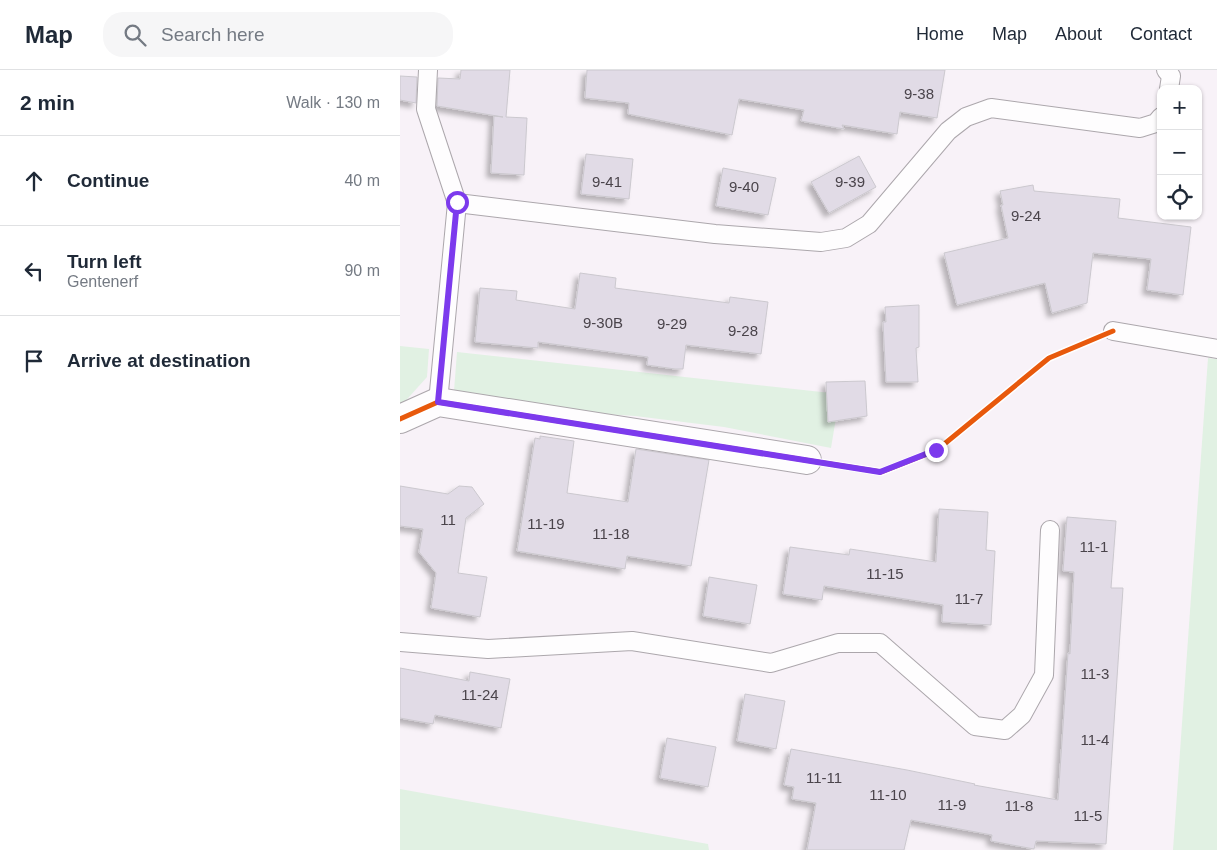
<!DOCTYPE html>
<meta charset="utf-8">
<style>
body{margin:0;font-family:Helvetica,sans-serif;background:#f6f6f7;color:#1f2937}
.controls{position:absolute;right:15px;top:15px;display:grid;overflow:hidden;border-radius:10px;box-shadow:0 1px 4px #0004}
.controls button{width:45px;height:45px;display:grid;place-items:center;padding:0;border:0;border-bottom:1px solid #e0e1e3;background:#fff;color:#1f2937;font:25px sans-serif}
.stop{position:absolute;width:15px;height:15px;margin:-11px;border:4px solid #7c3aed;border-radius:50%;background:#fff}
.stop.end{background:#7c3aed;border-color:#fff;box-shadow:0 1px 5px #0008}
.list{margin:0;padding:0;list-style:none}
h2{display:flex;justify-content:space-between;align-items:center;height:65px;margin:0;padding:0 20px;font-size:21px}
h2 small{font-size:16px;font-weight:400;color:#747a83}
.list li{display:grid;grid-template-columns:32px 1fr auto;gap:15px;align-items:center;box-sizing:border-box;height:90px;padding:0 20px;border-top:1px solid #e0e1e3}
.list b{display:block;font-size:19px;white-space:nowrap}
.list p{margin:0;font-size:16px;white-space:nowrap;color:#747a83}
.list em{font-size:16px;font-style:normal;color:#747a83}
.icon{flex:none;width:28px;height:28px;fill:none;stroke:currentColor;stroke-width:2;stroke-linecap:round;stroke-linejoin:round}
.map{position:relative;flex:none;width:817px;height:780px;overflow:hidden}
header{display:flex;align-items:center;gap:30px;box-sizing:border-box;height:70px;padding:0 25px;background:#fff;border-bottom:1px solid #e0e1e3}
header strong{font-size:24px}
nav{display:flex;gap:28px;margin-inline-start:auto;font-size:18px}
.search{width:350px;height:45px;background:#f6f6f7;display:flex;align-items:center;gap:12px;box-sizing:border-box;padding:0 18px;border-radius:20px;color:#747a83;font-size:19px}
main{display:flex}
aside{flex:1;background:#fff}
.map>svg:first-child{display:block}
</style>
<header>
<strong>Map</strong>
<div class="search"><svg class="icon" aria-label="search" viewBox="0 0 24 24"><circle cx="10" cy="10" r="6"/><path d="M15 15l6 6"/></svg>Search here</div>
<nav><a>Home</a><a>Map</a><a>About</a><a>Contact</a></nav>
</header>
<main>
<aside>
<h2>2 min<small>Walk · 130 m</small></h2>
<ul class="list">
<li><svg class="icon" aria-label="ahead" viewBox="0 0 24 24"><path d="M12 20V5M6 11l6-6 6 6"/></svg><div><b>Continue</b></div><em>40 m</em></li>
<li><svg class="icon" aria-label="left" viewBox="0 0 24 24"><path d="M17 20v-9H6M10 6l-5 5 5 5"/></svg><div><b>Turn left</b><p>Gentenerf</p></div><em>90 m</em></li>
<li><svg class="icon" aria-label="arrive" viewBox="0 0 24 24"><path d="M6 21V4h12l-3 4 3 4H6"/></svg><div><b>Arrive at destination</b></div></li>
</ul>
</aside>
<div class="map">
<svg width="817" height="780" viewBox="0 0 817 780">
<defs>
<filter id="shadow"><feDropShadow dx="-4.5" dy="4.5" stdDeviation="2.5" flood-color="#0004"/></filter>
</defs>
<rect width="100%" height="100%" fill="#f8f2f8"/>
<g fill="#e1f1e3">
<path d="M 0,276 L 29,279 L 27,307 L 0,337 Z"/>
<path d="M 57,282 L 440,324 L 431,378 L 324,357 L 235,346 L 53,334 Z"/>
<path d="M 808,288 L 817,289 L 817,780 L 773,780 Z"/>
<path d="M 0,719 L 308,774 L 309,780 L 0,780 Z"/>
</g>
<g fill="#e1dbe6" stroke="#cbc8ce" filter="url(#shadow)">
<path d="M 61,0 L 110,0 L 106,47 L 127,48 L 124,105 L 91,103 L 94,46 L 103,47 L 37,36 L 38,8 L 60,9 Z"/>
<path d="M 187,0 L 545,0 L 537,48 L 500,42 L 497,64 L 442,55 L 444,59 L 401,51 L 404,40 L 339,29 L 332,65 L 228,44 L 229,33 L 185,28 Z"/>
<path d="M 0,6 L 17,7 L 16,33 L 0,30 Z"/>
<path d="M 186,84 L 233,89 L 229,129 L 181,124 Z"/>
<path d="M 459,86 L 476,117 L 429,143 L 411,112 Z"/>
<path d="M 323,98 L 376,108 L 368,145 L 316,136 Z"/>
<path d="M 633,115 L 634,121 L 720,129 L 718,148 L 791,157 L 783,225 L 747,220 L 751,189 L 693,183 L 687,233 L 652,243 L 645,213 L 557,235 L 544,183 L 608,168 L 601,135 L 603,135 L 600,121 Z"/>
<path d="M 180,203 L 216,208 L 215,218 L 329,233 L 330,227 L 368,232 L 361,284 L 286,275 L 283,299 L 275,299 L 247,295 L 248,287 L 138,272 L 138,278 L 75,272 L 80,218 L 117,221 L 116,230 L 175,239 Z"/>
<path d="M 519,235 L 519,277 L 516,278 L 518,312 L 486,312 L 483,252 L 486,252 L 485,237 Z"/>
<path d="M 465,311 L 467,346 L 428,352 L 426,312 Z"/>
<path d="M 140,366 L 174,371 L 167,423 L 228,432 L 236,379 L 309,390 L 291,496 L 227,486 L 225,499 L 117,481 L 135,368 L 140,369 Z"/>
<path d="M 0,416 L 48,424 L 59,416 L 72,417 L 84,434 L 66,448 L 58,503 L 87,507 L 80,547 L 31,538 L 36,503 L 19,482 L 23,459 L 0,456 Z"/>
<path d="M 539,439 L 588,442 L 586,480 L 595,481 L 591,555 L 542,552 L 543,535 L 424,516 L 422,530 L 383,524 L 390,477 L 449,485 L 450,479 L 536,492 Z"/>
<path d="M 667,447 L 716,451 L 711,518 L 723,518 L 706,774 L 636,771 L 634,779 L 591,771 L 592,765 L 511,750 L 504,780 L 407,780 L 416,733 L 392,729 L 394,717 L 384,715 L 391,679 L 507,700 L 575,714 L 574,715 L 658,730 L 668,583 L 670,584 L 674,502 L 663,501 Z"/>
<path d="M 309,507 L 357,515 L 350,554 L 303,546 Z"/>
<path d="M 0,598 L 69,611 L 70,602 L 110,609 L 101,658 L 35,645 L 33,654 L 0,648 Z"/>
<path d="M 345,624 L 385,631 L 376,679 L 337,671 Z"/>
<path d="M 267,668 L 316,677 L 308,717 L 260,708 Z"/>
</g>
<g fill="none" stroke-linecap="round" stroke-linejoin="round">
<defs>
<g id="service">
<path d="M 28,0 L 26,39 L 57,133 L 38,332"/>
<path d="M 766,0 L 771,6 L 769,19"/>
<path d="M 57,133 L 315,164 L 421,172 L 446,168 L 469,154 L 548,61 L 566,47 L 591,38 L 740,58 L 756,53 L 761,47"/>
<path d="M 713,261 L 817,279"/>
<path d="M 0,572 L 88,579 L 232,571 L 371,593 L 438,573 L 480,573 L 575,656 L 605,660 L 622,645 L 644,605 L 650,460"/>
</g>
<path id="minor" d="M 0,349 L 38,332 L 407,390"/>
</defs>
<use href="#service" stroke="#aca7ac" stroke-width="20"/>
<use href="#minor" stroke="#aca7ac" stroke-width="30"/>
<use href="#service" stroke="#fefdfe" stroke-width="18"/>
<use href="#minor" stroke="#fefdfe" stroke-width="28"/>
<defs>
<path id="cycleway" d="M 0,349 L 38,332 L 481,402 L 537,380 L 649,288 L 713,261"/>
</defs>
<use href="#cycleway" stroke="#fff" stroke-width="8"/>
<use href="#cycleway" stroke="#e8590c" stroke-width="5"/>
</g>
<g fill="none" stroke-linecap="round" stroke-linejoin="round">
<path stroke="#7c3aed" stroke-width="6" d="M 57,132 L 38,332 L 480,402 L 536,380"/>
</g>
<g text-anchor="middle" stroke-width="4" stroke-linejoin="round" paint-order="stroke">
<g font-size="15" fill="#4a444b">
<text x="519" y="29">9-38</text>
<text x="207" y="117">9-41</text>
<text x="450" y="117">9-39</text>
<text x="344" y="122">9-40</text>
<text x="626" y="151">9-24</text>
<text x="203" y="258">9-30B</text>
<text x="272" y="259">9-29</text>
<text x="343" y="266">9-28</text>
<text x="48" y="455">11</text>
<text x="146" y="459">11-19</text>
<text x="211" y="469">11-18</text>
<text x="694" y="482">11-1</text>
<text x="485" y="509">11-15</text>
<text x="569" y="534">11-7</text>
<text x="695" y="609">11-3</text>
<text x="80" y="630">11-24</text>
<text x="695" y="675">11-4</text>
<text x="424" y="713">11-11</text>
<text x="488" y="730">11-10</text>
<text x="552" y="740">11-9</text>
<text x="619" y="741">11-8</text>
<text x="688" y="751">11-5</text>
</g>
</g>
</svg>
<div class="controls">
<button>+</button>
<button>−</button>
<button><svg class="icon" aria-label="locate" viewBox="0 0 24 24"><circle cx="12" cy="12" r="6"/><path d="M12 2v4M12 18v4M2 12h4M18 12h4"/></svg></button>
</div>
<div class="stop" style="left:57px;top:132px"></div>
<div class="stop end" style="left:536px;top:380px"></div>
</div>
</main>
